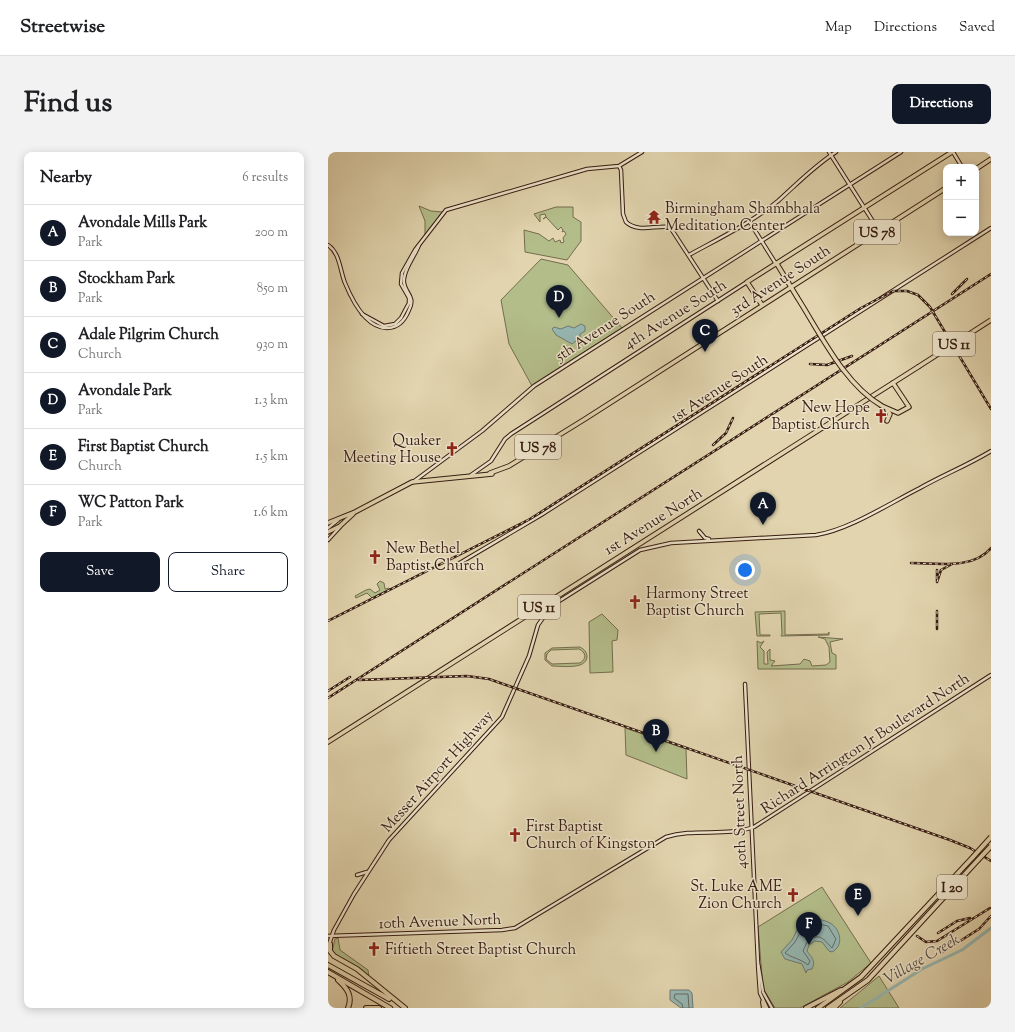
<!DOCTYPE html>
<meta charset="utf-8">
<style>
body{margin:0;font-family:"Sorts Mill Goudy",serif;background:#f2f2f2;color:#202124}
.controls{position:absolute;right:12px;top:12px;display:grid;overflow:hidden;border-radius:8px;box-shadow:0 2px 10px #0003}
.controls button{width:36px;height:36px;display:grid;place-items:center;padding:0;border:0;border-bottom:1px solid #e0e0e0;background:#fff;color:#202124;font:20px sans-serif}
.you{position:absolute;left:417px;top:418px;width:14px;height:14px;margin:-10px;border:3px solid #fff;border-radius:50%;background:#1a73e8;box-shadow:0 0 0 6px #1a73e833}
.badge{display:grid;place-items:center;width:26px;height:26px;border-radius:50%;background:#111827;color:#fff;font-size:13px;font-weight:700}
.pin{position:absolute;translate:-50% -33px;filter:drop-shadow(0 1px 2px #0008)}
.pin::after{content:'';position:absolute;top:21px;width:14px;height:12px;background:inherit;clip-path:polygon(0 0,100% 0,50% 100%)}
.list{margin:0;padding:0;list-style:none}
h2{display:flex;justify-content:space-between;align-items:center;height:52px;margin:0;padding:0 16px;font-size:17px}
h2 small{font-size:13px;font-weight:400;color:#757577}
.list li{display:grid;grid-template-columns:26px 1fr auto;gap:12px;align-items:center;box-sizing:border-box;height:56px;padding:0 16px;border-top:1px solid #e0e0e0}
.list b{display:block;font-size:15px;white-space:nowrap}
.list p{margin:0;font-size:13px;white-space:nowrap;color:#757577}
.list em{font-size:13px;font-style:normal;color:#757577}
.actions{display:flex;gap:8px;padding:12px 16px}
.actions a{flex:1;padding:9px 0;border:1px solid #111827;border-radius:8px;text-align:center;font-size:14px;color:#111827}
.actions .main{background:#111827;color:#fff}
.map{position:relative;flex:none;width:663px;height:856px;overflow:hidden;border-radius:8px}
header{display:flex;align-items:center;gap:24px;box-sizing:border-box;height:56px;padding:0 20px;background:#fff;border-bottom:1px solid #e0e0e0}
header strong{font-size:19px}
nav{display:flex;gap:22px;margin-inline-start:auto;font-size:14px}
.intro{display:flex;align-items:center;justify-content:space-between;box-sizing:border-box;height:96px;padding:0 24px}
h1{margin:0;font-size:28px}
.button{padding:10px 18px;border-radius:8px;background:#111827;color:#fff;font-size:14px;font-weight:700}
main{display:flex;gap:24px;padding:0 24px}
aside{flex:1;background:#fff;border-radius:8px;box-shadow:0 2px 10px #0003}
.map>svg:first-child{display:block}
</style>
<header>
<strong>Streetwise</strong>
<nav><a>Map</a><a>Directions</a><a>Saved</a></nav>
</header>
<div class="intro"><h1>Find us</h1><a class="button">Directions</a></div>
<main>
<aside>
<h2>Nearby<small>6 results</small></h2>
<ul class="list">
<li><span class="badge">A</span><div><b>Avondale Mills Park</b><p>Park</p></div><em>200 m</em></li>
<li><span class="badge">B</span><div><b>Stockham Park</b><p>Park</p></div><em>850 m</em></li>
<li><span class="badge">C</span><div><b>Adale Pilgrim Church</b><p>Church</p></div><em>930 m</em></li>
<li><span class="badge">D</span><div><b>Avondale Park</b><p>Park</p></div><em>1.3 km</em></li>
<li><span class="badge">E</span><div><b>First Baptist Church</b><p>Church</p></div><em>1.5 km</em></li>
<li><span class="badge">F</span><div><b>WC Patton Park</b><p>Park</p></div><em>1.6 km</em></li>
</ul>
<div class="actions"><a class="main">Save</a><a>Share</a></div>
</aside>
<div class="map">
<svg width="663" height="856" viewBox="0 0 663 856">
<rect width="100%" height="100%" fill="#e1d4ae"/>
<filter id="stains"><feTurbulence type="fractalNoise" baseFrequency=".005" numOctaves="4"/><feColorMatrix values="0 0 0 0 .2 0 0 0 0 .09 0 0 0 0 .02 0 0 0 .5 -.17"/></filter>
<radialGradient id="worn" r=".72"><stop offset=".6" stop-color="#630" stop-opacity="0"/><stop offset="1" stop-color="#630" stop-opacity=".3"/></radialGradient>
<g fill="#b3bd8a" stroke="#756c4e" fill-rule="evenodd">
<path d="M 91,54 L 103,59 L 115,60 L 97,83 L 97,69 Z"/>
<path d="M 228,55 L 245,55 L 245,65 L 253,70 L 253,89 L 239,108 L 197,100 L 196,78 L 211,82 L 221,89 L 225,86 L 227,90 L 232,88 L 233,91 L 236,90 L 235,86 L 238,82 L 236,79 L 234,80 L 235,78 L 233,75 L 230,78 L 218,65 L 215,67 L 218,65 L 217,62 L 212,63 L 212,70 L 206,62 Z"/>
<path d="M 213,107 L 240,113 L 294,176 L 204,234 L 181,192 L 173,148 Z"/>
<path d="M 52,429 L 56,431 L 57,437 L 61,436 L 62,437 L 44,446 L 39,441 L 28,446 L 27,444 L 38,438 L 42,437 L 47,441 L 52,438 L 49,432 Z"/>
<path d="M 457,459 L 457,483 L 500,482 L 501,480 L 501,483 L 453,484 L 454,482 L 453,461 L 431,462 L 432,483 L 442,483 L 442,484 L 429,484 L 427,460 Z"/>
<path d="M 274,462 L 290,478 L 289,488 L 284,489 L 285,520 L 262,521 L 261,470 Z"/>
<path d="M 490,485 L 515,487 L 502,490 L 504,501 L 508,503 L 508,517 L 430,517 L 429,489 L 433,491 L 436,489 L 432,495 L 436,499 L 436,512 L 440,512 L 439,500 L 442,497 L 442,508 L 447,509 L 443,514 L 472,512 L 476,507 L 482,509 L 484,514 L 498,513 L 502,510 L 501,495 L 497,487 Z"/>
<path d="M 252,495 C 256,497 259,500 259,505 C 258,518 233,514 224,514 L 217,508 L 217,501 L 224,496 ZM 251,497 C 258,500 259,507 252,511 L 224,512 L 218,507 L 219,502 L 223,498 Z"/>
<path d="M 297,576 L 358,597 L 359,627 L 298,603 Z"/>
<path d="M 494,735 L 543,811 L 520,830 L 472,856 L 447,856 L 435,836 L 430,775 Z"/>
<path d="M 10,786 L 12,798 L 40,818 L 41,825 L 4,800 L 7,787 Z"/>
<path d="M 551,824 L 571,856 L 512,856 Z"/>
</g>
<g fill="#96b7b2" stroke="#707972">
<path d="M 253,172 L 257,174 L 257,179 L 252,182 L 252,186 L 244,192 L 228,183 L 224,177 L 226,175 L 233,177 L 240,174 L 246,176 Z"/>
<path d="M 480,766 C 486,766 497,768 502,771 C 513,777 516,794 504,800 L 501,799 L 494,790 L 487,789 L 481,793 L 479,799 C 484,806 488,809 484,817 L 479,818 L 478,821 L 474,812 L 457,807 L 453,800 L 464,788 L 473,770 Z"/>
<path d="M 342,838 L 361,838 L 364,841 L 365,856 L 353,856 L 342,848 Z"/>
</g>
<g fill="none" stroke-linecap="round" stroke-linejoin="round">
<g stroke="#666a62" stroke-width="1">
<path d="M 481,770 L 500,774 L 508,787 L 504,796 C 496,788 492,779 479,790 L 475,799 L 482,809 L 480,813 C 473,807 462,805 457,801 L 467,790 L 476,773 Z"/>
<path d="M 355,856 L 354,852 L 346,846 L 347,842 L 360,842 L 361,856"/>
</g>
<path stroke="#96b7b2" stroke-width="3" d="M 533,856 L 594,817 L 634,798 L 663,776"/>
<defs>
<g id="secondary">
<path d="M 501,0 L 551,79"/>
<path d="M 625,0 L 634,15"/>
<path d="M 291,14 L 293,18 L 295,62 L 298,70 C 310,81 327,73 342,75 L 390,149"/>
<path d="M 421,69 L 448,112"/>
<path d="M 0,93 C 12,101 12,119 17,131 C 24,148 38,176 59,176 C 71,176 77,168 81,158 C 89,143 74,140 76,127 C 77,115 87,104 91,93"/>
<path d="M 361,103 C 390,87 423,71 450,49 C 469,32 486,14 508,0"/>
<path d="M 34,162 L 56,174 L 67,172 L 73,166 L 81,151 L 81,146 L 73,132 L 74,121 L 87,98 L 118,58 L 259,17 L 291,14 L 314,0"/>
<path d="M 143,323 L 163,309 L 177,287 L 183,282 L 419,130"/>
<path d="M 85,330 L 154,279 L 206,234 L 573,0"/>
<path d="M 0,376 L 10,368"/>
<path d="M 371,379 L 377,386 L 381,387"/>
<path d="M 0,388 L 12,375"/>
<path d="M 130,412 L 213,363 L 663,76"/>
<path d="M 417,532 L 430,811 L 435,840 L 444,856"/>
<path d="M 29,723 L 39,720"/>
<path d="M 0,784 L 174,778 L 187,776 L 338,685 C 367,676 398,685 426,675 L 663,523"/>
<path d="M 0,795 L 6,778 L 26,742 L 61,688 L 174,565 L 201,504 L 210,473 L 217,463 L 228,451 L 312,398 L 343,391 L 488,383 C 521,378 562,351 592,336 C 615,323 640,313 663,299"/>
<path d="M 430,813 L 432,841 L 439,856"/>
</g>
<g id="primary">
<path d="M 648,17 L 663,7"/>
<path d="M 449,112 L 469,145"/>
<path d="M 434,153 L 419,130 L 624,0"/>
<path d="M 554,254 L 570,261 L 581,255 L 565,231"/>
<path d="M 559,269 L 562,262 L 559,258"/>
<path d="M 162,321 L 181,314 L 257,267 L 618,36"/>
<path d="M 0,371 L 27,360 L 84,330 L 164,322"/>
<path d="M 0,380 L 12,374 L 25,362"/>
<path d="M 0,590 L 590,215"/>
</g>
<g id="highway">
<path d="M 2,792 L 2,799 L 6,804 L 29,817 L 77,856"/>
<path d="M 0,813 L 61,847"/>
<path d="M 0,820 L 62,856"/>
<path d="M 10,828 C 19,836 25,844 20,856"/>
<path d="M 435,850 L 436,856"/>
<path d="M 38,856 L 51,856"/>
<path d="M 478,856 L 513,838"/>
<path d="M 490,856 L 533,825 L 645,705"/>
<path d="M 500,856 L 540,828 L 650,708"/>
<path d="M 506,856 L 512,850"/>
</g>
</defs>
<use href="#secondary" stroke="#371c12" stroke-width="4.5"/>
<use href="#primary" stroke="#371c12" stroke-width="5.5"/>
<use href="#highway" stroke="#371c12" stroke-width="6"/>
<use href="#secondary" stroke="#ece3ca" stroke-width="2.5"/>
<use href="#primary" stroke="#e1d4ae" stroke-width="3.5"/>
<use href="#highway" stroke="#e1d4ae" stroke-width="4"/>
<defs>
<g id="rail">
<path d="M 624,142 L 639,127"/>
<path d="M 482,212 L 499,213 L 524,204"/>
<path d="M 385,293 L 398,281 L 405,266"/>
<path d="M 583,411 C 608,411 645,418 663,396"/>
<path d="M 609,418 L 609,430 L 613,418 L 624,412"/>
<path d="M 609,459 L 609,477"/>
<path d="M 0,469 L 202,367 L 533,156 L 565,139 L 579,139 L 590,143 L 602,155 L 663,257"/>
<path d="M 31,528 L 139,524 L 161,527 L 622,688 L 642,696 L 663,709"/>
<path d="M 0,539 L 22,525"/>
<path d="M 0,546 L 663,122"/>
<path d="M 610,781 L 629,769 L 642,766"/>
<path d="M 589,784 L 598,790 L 609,789 L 662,756"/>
<path d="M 613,801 L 651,777 L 663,764"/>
</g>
</defs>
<use href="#rail" stroke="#371c12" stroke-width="2.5"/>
<use href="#rail" stroke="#ece3ca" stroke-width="1" stroke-dasharray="3" stroke-linecap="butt"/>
<defs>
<g id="primary-bridge">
<path d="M 469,145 C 492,181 516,232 554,254"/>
<path d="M 590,215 L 663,168"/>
</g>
<g id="highway-bridge">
<path d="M 645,705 L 663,685"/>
<path d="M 650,708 L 663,694"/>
</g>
</defs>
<use href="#primary-bridge" stroke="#371c12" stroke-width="5.5" stroke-linecap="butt"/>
<use href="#highway-bridge" stroke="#371c12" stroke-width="6" stroke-linecap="butt"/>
<use href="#primary-bridge" stroke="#e1d4ae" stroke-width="3.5"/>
<use href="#highway-bridge" stroke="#e1d4ae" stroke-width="4"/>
</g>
<defs>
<symbol id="temple-bare" viewBox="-9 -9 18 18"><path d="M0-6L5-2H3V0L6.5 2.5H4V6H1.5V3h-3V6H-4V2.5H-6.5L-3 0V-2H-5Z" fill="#8f2418" stroke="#ece3ca" stroke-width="2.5" paint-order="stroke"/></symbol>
<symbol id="church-bare" viewBox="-9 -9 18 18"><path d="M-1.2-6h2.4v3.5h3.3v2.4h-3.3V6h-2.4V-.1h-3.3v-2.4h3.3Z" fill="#8f2418" stroke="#ece3ca" stroke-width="2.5" paint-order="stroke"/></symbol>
</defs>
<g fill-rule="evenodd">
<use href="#temple-bare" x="316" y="55" width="20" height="20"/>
<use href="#church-bare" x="543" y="254" width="20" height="20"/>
<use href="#church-bare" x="114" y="287" width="20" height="20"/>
<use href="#church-bare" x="37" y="395" width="20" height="20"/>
<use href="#church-bare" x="297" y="440" width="20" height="20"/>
<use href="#church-bare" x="177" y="673" width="20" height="20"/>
<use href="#church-bare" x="455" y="733" width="20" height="20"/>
<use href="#church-bare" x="36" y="787" width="20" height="20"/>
</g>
<g text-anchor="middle" stroke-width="3" stroke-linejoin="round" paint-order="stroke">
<g fill="#ece3ca" stroke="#6d5849" stroke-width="1">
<rect x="526" y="68" width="46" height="24" rx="3"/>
<rect x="605" y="180" width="42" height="24" rx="3"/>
<rect x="187" y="283" width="46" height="24" rx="3"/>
<rect x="190" y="443" width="42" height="24" rx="3"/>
<rect x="609" y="723" width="30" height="24" rx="3"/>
</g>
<g font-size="14" font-weight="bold" fill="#371c12">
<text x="549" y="85">US 78</text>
<text x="626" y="197">US 11</text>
<text x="210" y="300">US 78</text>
<text x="211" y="460">US 11</text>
<text x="624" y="740">I 20</text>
</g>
<g font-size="15" fill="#371c12" stroke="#ece3ca" text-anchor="start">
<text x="337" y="61">Birmingham Shambhala<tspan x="337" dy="17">Meditation Center</tspan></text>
<text x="542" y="260" text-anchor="end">New Hope<tspan x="542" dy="17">Baptist Church</tspan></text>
<text x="113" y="293" text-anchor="end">Quaker<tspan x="113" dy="17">Meeting House</tspan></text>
<text x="58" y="401">New Bethel<tspan x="58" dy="17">Baptist Church</tspan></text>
<text x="318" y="446">Harmony Street<tspan x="318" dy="17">Baptist Church</tspan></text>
<text x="198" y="679">First Baptist<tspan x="198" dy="17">Church of Kingston</tspan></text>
<text x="454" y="739" text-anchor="end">St. Luke AME<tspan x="454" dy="17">Zion Church</tspan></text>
<text x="57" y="802">Fiftieth Street Baptist Church</text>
</g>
<g font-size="15" fill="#371c12" stroke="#ece3ca">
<text transform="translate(452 128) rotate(-33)" y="5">3rd Avenue South</text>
<text transform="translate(347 162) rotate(-32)" y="5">4th Avenue South</text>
<text transform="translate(277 174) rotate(-33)" y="5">5th Avenue South</text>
<text transform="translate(391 236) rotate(-33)" y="5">1st Avenue South</text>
<text transform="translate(325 369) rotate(-32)" y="5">1st Avenue North</text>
<text transform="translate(537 591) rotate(-33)" y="5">Richard Arrington Jr Boulevard North</text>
<text transform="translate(109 619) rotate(-48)" y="5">Messer Airport Highway</text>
<text transform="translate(411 660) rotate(-92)" y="5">40th Street North</text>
<text transform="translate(112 769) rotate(-2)" y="5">10th Avenue North</text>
</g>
<g font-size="16" font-style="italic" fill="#544a42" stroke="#ece3ca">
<text transform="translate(593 806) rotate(-30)" y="6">Village Creek</text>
</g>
</g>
<rect width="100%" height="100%" filter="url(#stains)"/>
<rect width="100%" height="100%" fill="url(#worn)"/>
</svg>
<div class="controls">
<button>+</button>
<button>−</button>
</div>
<div class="you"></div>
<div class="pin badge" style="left:435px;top:373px">A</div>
<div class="pin badge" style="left:328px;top:600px">B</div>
<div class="pin badge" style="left:377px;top:200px">C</div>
<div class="pin badge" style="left:231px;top:166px">D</div>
<div class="pin badge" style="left:530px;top:764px">E</div>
<div class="pin badge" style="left:481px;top:793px">F</div>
</div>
</main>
